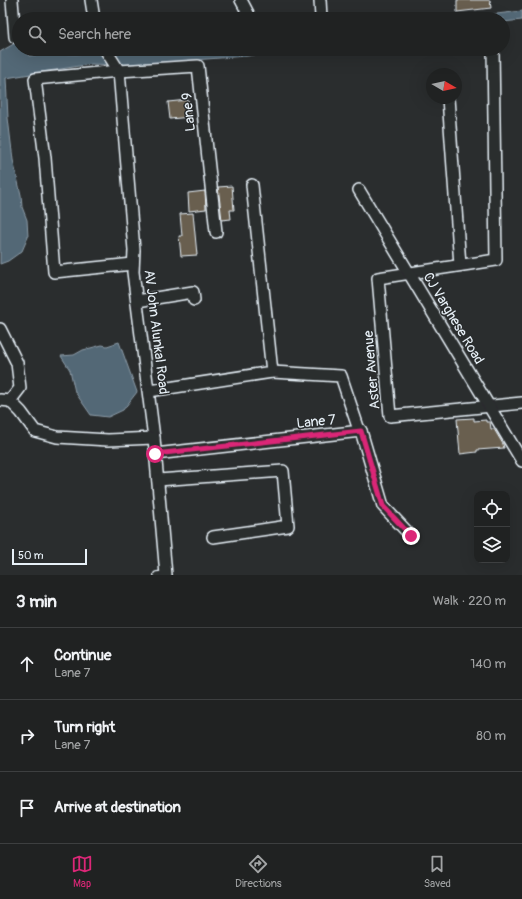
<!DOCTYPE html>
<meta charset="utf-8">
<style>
body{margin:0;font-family:Pangolin,sans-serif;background:#282a2a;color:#f1f3f6}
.controls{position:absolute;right:12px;bottom:12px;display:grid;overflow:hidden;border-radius:8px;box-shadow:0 4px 16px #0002}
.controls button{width:36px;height:36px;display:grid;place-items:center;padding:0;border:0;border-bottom:1px solid #3d3f40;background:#202222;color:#f1f3f6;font:20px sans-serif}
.compass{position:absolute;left:426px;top:68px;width:36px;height:36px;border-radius:50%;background:#202222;box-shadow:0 4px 16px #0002;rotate:99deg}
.scale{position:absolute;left:12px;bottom:10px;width:75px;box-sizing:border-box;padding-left:4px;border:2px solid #e8f1f8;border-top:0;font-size:11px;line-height:14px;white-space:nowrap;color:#e8f1f8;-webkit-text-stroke:3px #2a2d2e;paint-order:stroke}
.stop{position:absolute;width:12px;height:12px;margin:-9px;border:3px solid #db2777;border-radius:50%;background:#fff}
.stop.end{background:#db2777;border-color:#fff;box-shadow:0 1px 4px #0008}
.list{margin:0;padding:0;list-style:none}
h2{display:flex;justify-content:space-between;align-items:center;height:52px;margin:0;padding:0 16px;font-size:17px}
h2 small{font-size:13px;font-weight:400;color:#a2a4a5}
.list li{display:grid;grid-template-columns:26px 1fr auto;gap:12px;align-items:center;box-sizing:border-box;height:72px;padding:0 16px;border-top:1px solid #3d3f40}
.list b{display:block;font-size:15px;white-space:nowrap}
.list p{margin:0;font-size:13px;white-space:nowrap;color:#a2a4a5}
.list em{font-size:13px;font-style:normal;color:#a2a4a5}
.icon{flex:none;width:22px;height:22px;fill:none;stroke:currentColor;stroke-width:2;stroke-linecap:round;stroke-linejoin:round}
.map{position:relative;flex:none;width:522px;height:575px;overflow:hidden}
.search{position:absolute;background:#202222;box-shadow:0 4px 16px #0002;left:12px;right:12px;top:12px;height:44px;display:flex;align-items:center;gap:10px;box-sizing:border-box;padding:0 14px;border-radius:22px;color:#a2a4a5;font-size:15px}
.sheet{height:268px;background:#202222}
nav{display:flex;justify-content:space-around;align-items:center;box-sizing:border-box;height:56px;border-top:1px solid #3d3f40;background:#202222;font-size:11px;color:#a2a4a5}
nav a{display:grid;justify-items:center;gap:2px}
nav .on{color:#db2777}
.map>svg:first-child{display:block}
</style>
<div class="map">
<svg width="522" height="575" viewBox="0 0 522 575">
<rect width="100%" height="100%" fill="#2a2d2e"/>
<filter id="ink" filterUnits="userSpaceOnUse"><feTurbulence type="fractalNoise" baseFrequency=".025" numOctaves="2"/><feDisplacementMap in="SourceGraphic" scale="8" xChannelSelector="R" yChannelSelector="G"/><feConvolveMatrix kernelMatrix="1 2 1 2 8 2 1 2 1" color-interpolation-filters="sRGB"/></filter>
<g filter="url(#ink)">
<g fill="#526776" stroke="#8e9eaa">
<path d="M 522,11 L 522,20 L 503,22 L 503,19 L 454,19 Z"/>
<path d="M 17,42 L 19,45 L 19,49 L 23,49 L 29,56 L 48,53 L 76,54 L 89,53 L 102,49 L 208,49 L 217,52 L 242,49 L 297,49 L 247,56 L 126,65 L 91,64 L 6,78 L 8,118 L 13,160 L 21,195 L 22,207 L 27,220 L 28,237 L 22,251 L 8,261 L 0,264 L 0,52 Z"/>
<path d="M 119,342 L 137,392 L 123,410 L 108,417 L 91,415 L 75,392 L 70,370 L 61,356 L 74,355 L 83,350 L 102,345 L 107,346 Z"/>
</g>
<g fill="#695f50" stroke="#e8f1f8">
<path d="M 457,0 L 490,0 L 491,8 L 457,12 Z"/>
<path d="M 188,100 L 190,117 L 170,119 L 168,102 Z"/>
<path d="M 232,186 L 234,210 L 230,210 L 231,219 L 222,220 L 218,187 Z"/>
<path d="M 205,191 L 206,209 L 189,211 L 188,193 Z"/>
<path d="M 193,213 L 197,255 L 181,256 L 179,236 L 182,236 L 180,214 Z"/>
<path d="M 474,418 L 474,421 L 486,420 L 486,422 L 490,422 L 491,429 L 494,429 L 503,444 L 504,448 L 477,450 L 477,452 L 460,454 L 457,419 Z"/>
</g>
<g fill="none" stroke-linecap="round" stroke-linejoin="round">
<defs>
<path id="service" d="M 157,575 L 166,574"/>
<g id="minor">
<path d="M 12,0 L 15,37"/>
<path d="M 91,0 L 94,19"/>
<path d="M 241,0 L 251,19"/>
<path d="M 320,0 L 321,17"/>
<path d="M 105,49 L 119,71 L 134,250 L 133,272 L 154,438 L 166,575"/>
<path d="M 493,49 L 496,260 L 378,278 L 390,416 L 522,403"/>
<path d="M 448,98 L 460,265"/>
<path d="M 359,190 L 522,461"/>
<path d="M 133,264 L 54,272 L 45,158 L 35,79 L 119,71 L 198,66 L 216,232"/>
<path d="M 137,301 L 193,292 L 194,300"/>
<path d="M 0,329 L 17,363 L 20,388 L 10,401"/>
<path d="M 272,372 L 341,376 L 358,427 L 361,431"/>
<path d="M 149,391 L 272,372 L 252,185"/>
<path d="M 0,400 L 10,401 L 21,412 L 35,431 L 57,437 L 108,440 L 154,438"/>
<path d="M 155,454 L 361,431 L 383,506 L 411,536"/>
<path d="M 158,480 L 283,471 L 288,526 L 213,537"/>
</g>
</defs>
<use href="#service" stroke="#e8f1f8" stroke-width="8"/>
<use href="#minor" stroke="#e8f1f8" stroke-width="14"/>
<use href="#service" stroke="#2a2d2e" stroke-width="5.5"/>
<use href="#minor" stroke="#2a2d2e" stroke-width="11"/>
</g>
</g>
<g fill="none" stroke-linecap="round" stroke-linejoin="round" filter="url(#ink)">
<path stroke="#db2777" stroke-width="5" d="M 155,454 L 361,431 L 383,506 L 411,536"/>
</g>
<g text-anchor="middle" stroke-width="3" stroke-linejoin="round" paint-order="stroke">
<g font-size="14" fill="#e8f1f8" stroke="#2a2d2e">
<text transform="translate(188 112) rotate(-96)" y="5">Lane 9</text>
<text transform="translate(454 318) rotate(59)" y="5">CJ Varghese Road</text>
<text transform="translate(157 332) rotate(83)" y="5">AV John Alunkal Road</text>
<text transform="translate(371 370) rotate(-95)" y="5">Aster Avenue</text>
<text transform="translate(316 421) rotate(-6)" y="5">Lane 7</text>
</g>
</g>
</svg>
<div class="controls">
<button><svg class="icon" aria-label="locate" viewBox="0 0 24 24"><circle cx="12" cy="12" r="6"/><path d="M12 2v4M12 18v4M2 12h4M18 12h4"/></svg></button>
<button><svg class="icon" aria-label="layers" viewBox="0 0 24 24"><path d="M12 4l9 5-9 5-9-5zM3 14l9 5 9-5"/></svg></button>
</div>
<svg class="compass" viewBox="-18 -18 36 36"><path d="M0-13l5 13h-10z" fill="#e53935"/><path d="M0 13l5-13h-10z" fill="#a2a4a5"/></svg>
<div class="scale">50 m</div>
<div class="stop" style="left:155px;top:454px"></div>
<div class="stop end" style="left:411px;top:536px"></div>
<div class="search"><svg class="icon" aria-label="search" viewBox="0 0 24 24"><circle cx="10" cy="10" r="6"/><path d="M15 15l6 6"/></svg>Search here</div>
</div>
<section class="sheet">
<h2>3 min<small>Walk · 220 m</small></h2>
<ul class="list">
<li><svg class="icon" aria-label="ahead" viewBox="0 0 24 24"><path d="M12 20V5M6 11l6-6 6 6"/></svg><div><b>Continue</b><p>Lane 7</p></div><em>140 m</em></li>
<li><svg class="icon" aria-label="right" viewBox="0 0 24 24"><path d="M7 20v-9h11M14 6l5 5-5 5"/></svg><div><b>Turn right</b><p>Lane 7</p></div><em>80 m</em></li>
<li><svg class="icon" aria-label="arrive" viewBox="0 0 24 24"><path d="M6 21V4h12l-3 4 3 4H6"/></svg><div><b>Arrive at destination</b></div></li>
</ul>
</section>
<nav>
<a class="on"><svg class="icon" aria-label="map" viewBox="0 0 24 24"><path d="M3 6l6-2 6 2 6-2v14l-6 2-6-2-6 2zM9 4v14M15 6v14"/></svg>Map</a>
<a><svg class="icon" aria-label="directions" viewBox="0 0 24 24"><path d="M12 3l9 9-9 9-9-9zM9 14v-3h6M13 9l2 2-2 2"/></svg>Directions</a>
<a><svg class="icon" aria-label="saved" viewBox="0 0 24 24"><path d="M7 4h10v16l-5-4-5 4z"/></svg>Saved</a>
</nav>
